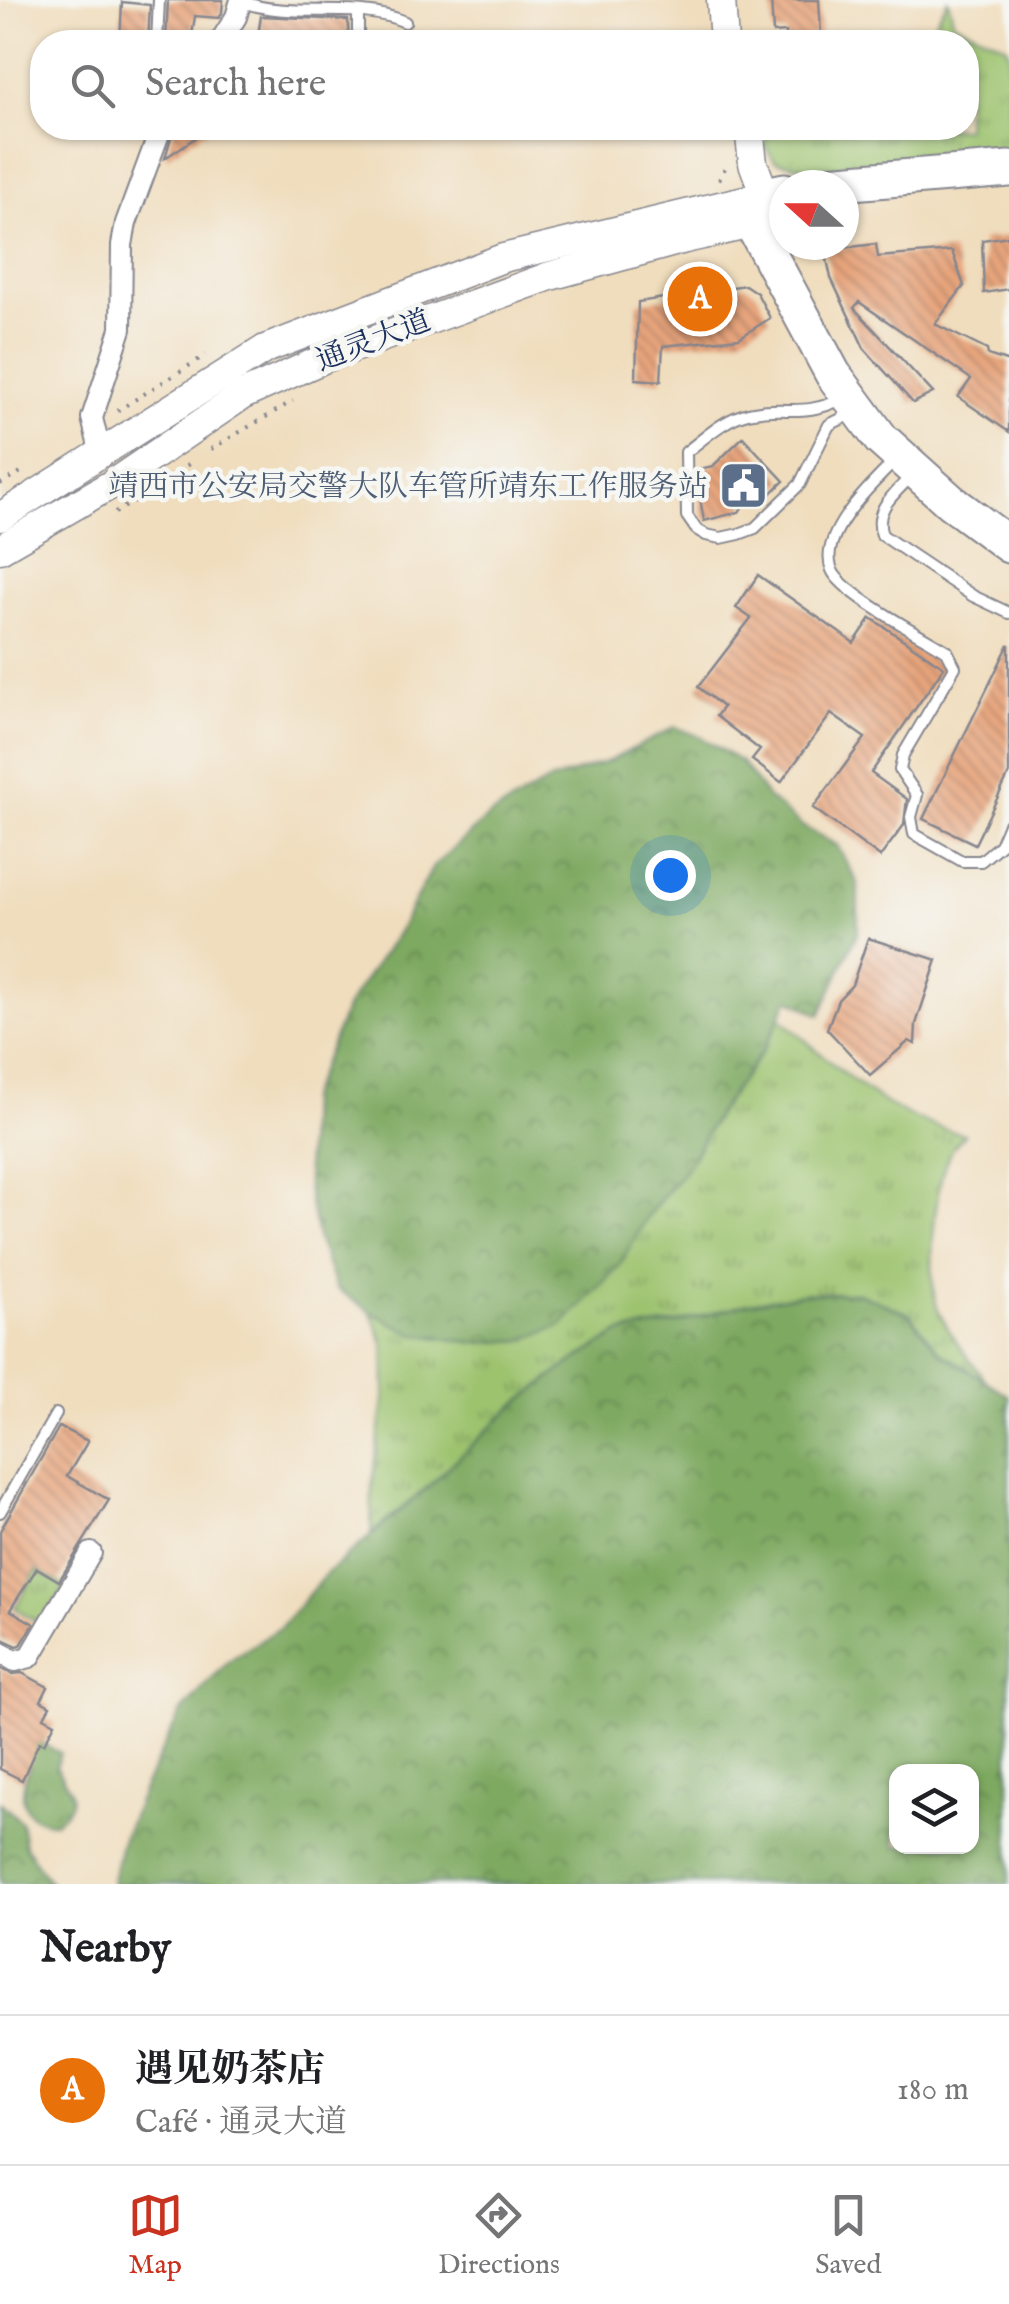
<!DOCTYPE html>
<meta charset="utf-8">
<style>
body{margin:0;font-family:"IM FELL English","Noto Serif SC",serif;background:#f2f2f2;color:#202124}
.controls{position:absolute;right:30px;bottom:30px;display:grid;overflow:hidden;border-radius:20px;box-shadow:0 2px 8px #0004}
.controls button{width:90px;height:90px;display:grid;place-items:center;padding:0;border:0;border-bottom:2px solid #e0e0e0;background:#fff;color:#202124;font:50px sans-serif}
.compass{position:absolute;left:769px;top:170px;width:90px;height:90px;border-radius:50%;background:#fff;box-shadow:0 2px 8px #0004;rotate:291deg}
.you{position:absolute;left:670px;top:875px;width:35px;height:35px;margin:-25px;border:8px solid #fff;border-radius:50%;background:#1a73e8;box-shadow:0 0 0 15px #1a73e833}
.badge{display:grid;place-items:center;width:65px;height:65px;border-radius:50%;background:#c8321e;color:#fff;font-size:32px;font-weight:700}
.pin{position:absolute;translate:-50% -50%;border:5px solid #fff;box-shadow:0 2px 10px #0006}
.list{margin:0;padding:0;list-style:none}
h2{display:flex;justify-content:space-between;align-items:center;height:130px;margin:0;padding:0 40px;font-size:42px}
h2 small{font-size:32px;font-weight:400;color:#757577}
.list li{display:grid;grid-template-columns:65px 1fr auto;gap:30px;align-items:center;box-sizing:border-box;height:150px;padding:0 40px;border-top:2px solid #e0e0e0}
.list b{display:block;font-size:38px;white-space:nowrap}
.list p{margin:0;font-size:32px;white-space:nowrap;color:#757577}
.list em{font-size:32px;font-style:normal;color:#757577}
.icon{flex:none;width:55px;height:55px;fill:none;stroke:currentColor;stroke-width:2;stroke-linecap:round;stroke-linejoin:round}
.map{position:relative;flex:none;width:1009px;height:1884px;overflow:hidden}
.search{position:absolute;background:#fff;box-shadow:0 2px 8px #0004;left:30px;right:30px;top:30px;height:110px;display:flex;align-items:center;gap:25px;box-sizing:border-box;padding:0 35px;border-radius:40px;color:#757577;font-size:38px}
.sheet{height:280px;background:#fff}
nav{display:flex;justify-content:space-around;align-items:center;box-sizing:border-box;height:140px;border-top:2px solid #e0e0e0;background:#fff;font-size:28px;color:#757577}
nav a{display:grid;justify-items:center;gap:5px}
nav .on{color:#c8321e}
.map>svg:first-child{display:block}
</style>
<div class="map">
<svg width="1009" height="1884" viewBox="0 0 1009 1884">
<defs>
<pattern id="grass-tufts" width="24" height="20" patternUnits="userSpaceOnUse" patternTransform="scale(2.5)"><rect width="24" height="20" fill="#9dc36e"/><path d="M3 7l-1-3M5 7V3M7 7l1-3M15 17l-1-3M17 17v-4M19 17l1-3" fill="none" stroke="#7f9f5e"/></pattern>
<pattern id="forest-crowns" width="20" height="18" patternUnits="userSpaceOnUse" patternTransform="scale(2.5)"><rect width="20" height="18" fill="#7ea961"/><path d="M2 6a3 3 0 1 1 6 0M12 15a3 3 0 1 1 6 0" fill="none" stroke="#668a53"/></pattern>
<pattern id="building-back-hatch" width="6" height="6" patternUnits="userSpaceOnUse" patternTransform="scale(2.5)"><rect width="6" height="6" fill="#e7a47c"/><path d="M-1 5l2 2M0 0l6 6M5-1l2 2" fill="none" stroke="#ba8669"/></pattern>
</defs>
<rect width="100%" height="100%" fill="#f6f6f2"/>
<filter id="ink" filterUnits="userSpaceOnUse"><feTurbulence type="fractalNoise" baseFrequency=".01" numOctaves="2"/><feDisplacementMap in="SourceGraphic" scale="20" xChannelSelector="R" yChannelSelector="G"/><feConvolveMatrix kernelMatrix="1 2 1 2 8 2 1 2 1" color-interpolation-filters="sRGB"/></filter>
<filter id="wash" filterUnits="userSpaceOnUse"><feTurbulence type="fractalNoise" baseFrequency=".0048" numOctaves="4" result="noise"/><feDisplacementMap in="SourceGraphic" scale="40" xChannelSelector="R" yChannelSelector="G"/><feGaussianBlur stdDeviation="2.25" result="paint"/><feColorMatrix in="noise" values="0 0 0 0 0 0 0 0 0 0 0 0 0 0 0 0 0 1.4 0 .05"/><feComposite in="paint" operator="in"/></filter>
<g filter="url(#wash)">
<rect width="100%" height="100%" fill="#f0ddbd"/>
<g fill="url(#grass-tufts)" stroke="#5c7966" stroke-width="2.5">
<path d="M 948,0 L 954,23 L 1005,45 L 1009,52 L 1009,152 L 829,168 L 806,168 L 775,161 L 766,148 L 761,128 L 966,128 L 966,42 L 924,42 Z"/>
<path d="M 780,1018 C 841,1070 882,1116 964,1134 C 958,1142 950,1150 947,1159 C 934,1190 926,1282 939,1312 C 951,1337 970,1360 987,1382 L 939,1351 L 909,1314 L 858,1293 L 803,1294 L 745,1304 L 678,1323 L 620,1333 L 569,1364 L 509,1410 L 428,1487 L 371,1534 L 372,1487 L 385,1392 L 384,1345 L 371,1312 L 414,1334 L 649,1214 L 689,1164 L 717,1114 L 764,1049 Z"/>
<path d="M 37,1570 L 65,1587 L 42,1625 L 15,1608 Z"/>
</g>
<g fill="url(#forest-crowns)" stroke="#4c6c60" stroke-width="2.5" fill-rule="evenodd">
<path d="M 675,727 L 701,737 L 742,763 L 768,798 L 802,826 L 837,845 L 858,884 L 858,931 L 820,1015 L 789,999 L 764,1049 L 717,1114 L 689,1164 L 649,1214 L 619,1266 L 561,1326 L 522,1340 L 476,1343 L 414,1334 L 371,1312 L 336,1288 L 318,1241 L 308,1194 L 306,1150 L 308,1099 L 348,1004 L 398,932 L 433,867 L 488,817 L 549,781 L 609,761 Z"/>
<path d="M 858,1293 L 909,1314 L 939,1351 L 1009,1396 L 1009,1884 L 111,1884 L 121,1844 L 142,1791 L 181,1712 L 230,1660 L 280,1628 L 326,1574 L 428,1487 L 509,1410 L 569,1364 L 620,1333 L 678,1323 L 745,1304 L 803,1294 ZM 896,1772 L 972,1772 L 972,1846 L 896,1846 Z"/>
<path d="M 0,1723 L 60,1753 L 56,1767 C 69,1792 84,1797 55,1822 C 19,1822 18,1792 30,1767 L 0,1752 Z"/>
<path d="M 0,1802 L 21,1822 L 25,1846 L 51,1884 L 0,1884 Z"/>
</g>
<g id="blocks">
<g fill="url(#building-back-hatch)">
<path d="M 168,0 L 223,0 L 222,13 L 219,18 L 195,16 L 191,42 L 166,42 Z"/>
<path d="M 771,0 L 819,0 L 821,34 L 811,35 L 812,42 L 786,42 L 786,32 L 773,33 Z"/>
<path d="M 122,2 L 150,5 L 148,42 L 120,42 Z"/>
<path d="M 261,16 L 348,20 L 349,42 L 257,42 Z"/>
<path d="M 174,128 L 210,128 L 165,158 Z"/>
<path d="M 1009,236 L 1009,289 L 984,293 L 982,240 Z"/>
<path d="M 876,244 L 878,257 L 952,251 L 964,286 L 935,324 L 987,350 L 988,355 L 1009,362 L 1009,432 L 958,397 L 971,379 L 859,302 L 854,308 L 933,393 L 913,403 L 864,348 L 831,278 L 825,250 Z"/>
<path d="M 745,285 L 757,293 L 770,318 L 739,338 L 663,346 L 661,381 L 636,379 L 638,302 Z"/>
<path d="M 743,437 L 784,481 L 761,503 L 751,494 L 739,512 L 704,521 L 695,470 L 713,466 Z"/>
<path d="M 758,575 L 854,643 L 871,618 L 944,667 L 871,773 L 907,799 L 904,825 L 880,857 L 813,808 L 865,738 L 831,714 L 781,782 L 752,760 L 760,750 L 716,716 L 723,707 L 698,687 L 751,618 L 736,608 Z"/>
<path d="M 1009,644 L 1009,774 L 975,844 L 923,819 Z"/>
<path d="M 868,938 L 937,960 L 916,1024 L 915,1044 L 909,1041 L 870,1075 L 827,1029 L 838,1000 L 852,985 Z"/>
<path d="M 59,1427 L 88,1441 L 67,1476 L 109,1500 L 59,1581 L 37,1568 L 10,1610 L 34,1624 L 21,1645 L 17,1646 L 0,1638 L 0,1531 Z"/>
<path d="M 0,1668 L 12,1674 L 22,1673 L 48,1687 L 41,1701 L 50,1706 L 44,1717 L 55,1723 L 44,1744 L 39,1742 L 22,1780 L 0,1769 Z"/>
</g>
</g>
</g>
<g filter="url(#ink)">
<use href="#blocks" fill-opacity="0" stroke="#86868e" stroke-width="2.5"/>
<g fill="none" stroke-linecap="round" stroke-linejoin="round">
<defs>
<g id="lane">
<path d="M 241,1 C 290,21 357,0 405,22"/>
<path d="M 358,12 L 358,42"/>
<path d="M 157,42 L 159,0"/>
<path d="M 844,398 C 801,419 786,404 748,413 C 724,419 706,437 686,452 L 687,516 L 696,529 L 706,535 L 721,538 L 739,534 L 755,528 L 800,484 L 829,425 L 855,412"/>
<path d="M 896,460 C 873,483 817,535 832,570 C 841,593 923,636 947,651 L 955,667 L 903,755 L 900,770 L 917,795 L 911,817 L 914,834 L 962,861 L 981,861 L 1000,845 L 1009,824"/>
<path d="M 913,474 C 896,493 872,509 882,535 L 973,596 L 1009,613"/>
<path d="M 0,1512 L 56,1414"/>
</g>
<g id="street">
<path d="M 220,42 L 236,17 L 241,0"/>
<path d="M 101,455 L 92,418 L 121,329 L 122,245 L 126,223 L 161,128"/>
<path d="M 0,1652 L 15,1661 L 30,1657 L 91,1553"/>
</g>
<g id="secondary">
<path d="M 721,0 L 724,42"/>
<path d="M 0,517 L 265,349 L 503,258 L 765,195"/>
<path d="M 0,549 L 112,484 L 243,395 L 323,359 L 550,276 L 685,239 L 774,219 L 753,163 L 749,128"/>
</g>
<g id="highway">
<path d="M 815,185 L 1009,169"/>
<path d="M 765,195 L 784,191"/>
<path d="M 752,223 L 833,374 L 881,439 L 951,502 L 1009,545"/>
</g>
</defs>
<use href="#lane" stroke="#86868e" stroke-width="14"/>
<use href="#street" stroke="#86868e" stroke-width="24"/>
<use href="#secondary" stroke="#86868e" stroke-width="31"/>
<use href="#highway" stroke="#86868e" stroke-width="39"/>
<g stroke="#86868e" stroke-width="4" stroke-dasharray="2.5 8" stroke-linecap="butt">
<path d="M 719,180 L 728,162"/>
<path d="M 117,411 L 206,355"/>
<path d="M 211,449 L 293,401"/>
<path d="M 169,477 L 195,460"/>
<path d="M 0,484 L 21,472"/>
<path d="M 115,513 L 141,497"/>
</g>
<use href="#lane" stroke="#fff" stroke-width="10"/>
<use href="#street" stroke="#fff" stroke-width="20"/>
<use href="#secondary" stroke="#fff" stroke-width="28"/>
<use href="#highway" stroke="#fff" stroke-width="35"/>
</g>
</g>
<defs>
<symbol id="civic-square" viewBox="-11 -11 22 22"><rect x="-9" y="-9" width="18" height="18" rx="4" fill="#5c6f8a" stroke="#f6f6f2"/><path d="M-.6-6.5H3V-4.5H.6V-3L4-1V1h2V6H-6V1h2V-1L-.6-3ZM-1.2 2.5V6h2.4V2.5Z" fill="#fff"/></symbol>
</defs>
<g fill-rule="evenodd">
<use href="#civic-square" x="716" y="458" width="55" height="55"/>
</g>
<g text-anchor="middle" stroke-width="9" stroke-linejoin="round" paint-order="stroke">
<g font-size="30" fill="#1b2f5e" stroke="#f6f6f2">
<text transform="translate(373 340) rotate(-21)" y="10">通灵大道</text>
</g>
<g font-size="30" fill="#4e5e75" stroke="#f6f6f2" text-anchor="end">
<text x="708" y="496">靖西市公安局交警大队车管所靖东工作服务站</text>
</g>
</g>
</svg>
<div class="controls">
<button><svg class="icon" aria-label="layers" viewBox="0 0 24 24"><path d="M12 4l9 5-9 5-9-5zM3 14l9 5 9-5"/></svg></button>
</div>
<svg class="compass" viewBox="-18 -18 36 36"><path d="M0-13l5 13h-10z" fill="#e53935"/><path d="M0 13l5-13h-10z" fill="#757577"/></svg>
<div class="you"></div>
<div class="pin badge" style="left:700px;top:299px;background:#e8710a">A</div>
<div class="search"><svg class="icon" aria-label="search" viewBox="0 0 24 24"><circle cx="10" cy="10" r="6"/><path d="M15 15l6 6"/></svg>Search here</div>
</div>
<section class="sheet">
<h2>Nearby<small></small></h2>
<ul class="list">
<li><span class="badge" style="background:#e8710a">A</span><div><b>遇见奶茶店</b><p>Café · 通灵大道</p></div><em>180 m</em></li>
</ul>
</section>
<nav>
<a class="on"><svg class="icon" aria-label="map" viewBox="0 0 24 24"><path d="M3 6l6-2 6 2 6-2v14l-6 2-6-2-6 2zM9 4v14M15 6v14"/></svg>Map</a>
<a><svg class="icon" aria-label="directions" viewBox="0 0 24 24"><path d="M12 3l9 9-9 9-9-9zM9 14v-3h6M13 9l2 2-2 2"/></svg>Directions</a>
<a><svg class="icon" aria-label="saved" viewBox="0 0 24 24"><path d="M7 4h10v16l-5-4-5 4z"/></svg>Saved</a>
</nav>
